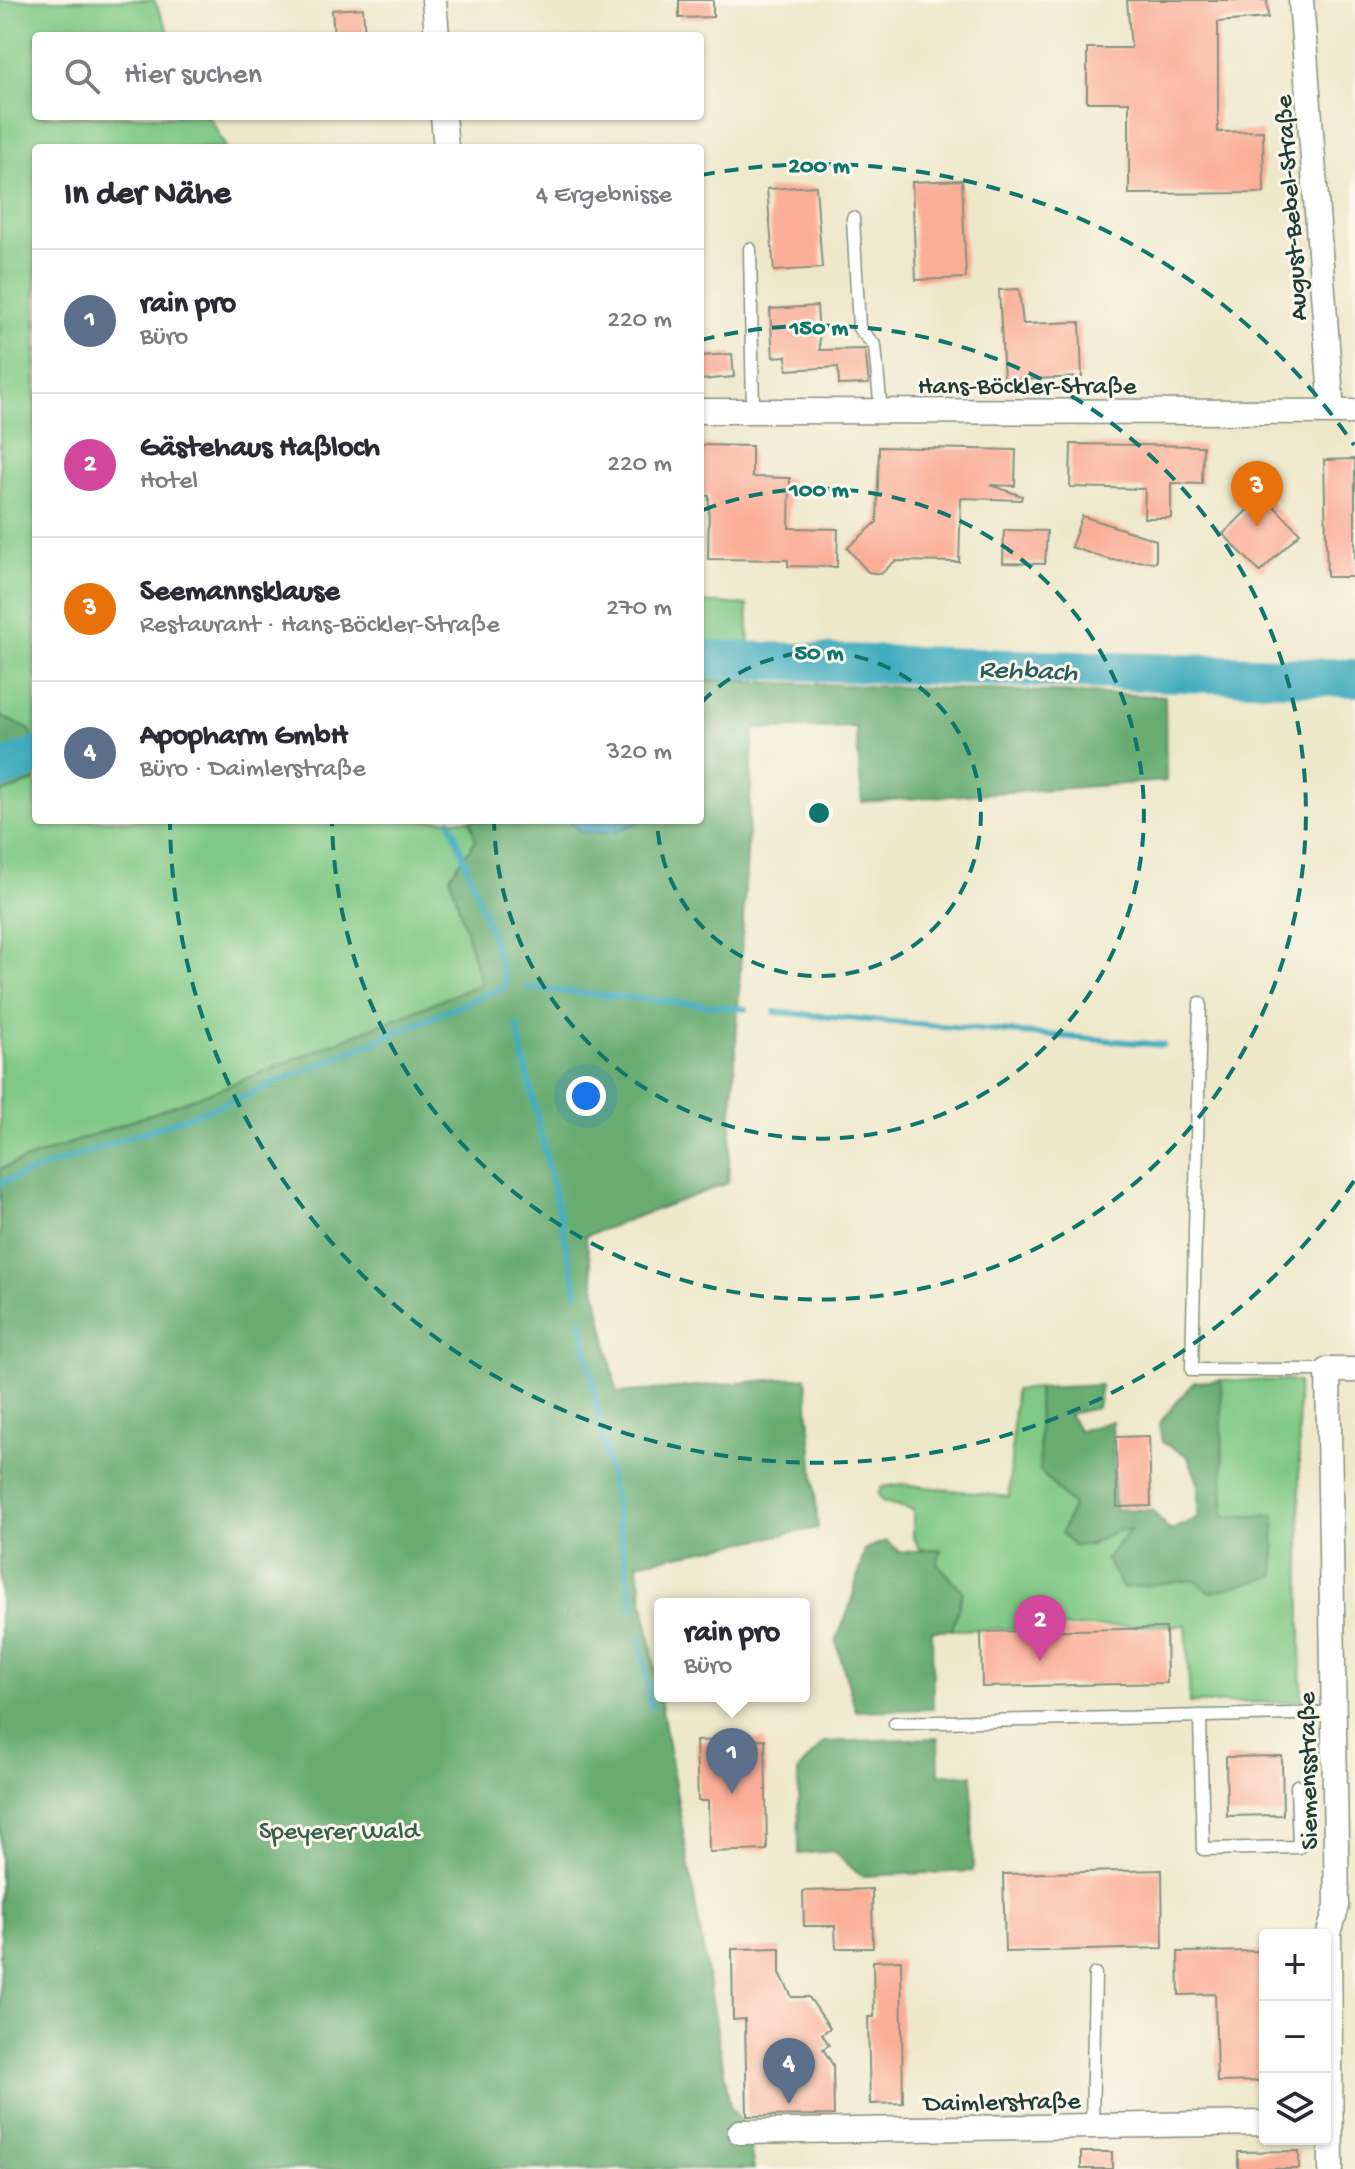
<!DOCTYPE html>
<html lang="de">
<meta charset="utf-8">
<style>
body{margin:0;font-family:"Gochi Hand",sans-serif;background:#f2f2f3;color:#2b2b33}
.controls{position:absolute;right:24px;bottom:24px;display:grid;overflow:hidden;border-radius:8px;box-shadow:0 2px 6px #0004}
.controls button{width:72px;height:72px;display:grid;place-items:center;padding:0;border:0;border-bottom:2px solid #e1e1e2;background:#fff;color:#2b2b33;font:40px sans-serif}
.you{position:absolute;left:586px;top:1096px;width:28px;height:28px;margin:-20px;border:6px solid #fff;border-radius:50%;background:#1a73e8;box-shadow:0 0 0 12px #1a73e833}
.badge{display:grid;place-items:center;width:52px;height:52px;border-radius:50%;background:#2563eb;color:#fff;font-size:26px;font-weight:700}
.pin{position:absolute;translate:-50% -66px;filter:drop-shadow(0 2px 4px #0008)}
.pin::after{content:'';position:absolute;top:42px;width:28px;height:24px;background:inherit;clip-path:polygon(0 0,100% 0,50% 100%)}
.popup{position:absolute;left:654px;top:1598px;width:156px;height:104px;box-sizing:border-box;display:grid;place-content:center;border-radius:8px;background:#fff;filter:drop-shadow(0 2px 6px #0005);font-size:26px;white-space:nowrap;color:#7c7c81}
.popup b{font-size:30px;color:#2b2b33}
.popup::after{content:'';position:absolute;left:50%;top:100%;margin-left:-16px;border:16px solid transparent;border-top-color:#fff}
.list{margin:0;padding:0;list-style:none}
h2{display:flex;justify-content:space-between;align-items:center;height:104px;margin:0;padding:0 32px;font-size:34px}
h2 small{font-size:26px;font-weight:400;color:#7c7c81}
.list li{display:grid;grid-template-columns:52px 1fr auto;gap:24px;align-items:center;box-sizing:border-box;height:144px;padding:0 32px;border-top:2px solid #e1e1e2}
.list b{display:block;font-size:30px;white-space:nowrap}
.list p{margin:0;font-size:26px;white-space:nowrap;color:#7c7c81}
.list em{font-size:26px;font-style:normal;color:#7c7c81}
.icon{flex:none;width:44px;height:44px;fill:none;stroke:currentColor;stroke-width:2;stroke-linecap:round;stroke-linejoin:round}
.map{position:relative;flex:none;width:1355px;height:2169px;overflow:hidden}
.search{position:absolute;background:#fff;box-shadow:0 2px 6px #0004;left:32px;top:32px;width:672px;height:88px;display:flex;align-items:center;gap:20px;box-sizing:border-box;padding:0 28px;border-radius:8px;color:#7c7c81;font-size:30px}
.panel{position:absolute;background:#fff;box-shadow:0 2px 6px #0004;left:32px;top:144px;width:672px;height:680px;border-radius:8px}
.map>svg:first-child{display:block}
</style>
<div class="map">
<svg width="1355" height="2169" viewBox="0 0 1355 2169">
<rect width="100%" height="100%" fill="#fbf7ec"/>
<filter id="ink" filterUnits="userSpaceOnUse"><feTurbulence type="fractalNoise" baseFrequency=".0125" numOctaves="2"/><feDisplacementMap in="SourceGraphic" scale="16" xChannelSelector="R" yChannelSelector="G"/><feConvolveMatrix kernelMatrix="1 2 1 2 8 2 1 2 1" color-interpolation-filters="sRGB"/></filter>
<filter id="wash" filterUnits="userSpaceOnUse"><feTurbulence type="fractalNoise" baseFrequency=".006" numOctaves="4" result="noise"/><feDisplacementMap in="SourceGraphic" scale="32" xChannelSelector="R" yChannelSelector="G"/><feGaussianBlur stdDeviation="1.8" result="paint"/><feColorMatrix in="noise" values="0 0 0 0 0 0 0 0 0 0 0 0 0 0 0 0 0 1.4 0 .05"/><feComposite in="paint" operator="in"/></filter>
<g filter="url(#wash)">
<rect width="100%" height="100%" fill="#eee8cb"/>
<g fill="#7fc885" stroke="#4f825c" stroke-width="2">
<path d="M 0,0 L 154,0 L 171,36 L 36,36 L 36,116 L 209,116 L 226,148 L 36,148 L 36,750 L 30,730 L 0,716 Z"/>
<path d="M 700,602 L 747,605 L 751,681 L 700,680 Z"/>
<path d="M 36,780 L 36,820 L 470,820 L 476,840 L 451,876 L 481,984 L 230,1085 L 0,1169 L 0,794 Z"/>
<path d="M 1221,1380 L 1298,1381 L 1302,1702 L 1190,1703 L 1186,1625 L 952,1630 L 963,1591 L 937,1563 L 941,1549 L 920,1549 L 913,1537 L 913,1510 L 883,1502 L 878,1494 L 882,1487 L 902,1484 L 1009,1497 L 1015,1390 L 1038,1388 L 1040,1471 L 1073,1506 L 1089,1546 L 1118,1529 L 1132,1528 L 1106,1559 L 1224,1518 Z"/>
</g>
<g fill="#67ac72" stroke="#437453" stroke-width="2">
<path d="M 700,680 L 1165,696 L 1166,781 L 862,802 L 856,727 L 754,729 L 728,1183 L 585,1236 L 617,1393 L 806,1377 L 818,1528 L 637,1563 L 730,2106 L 746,2128 L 754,2169 L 0,2169 L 0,1169 L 230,1085 L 481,984 L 450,876 L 476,840 L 470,820 L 569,820 L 581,833 L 642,820 L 700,820 Z"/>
<path d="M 0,716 L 30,730 L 36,750 L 36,780 L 0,794 Z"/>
<path d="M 1221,1380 L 1224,1517 L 1274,1515 L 1275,1576 L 1209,1593 L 1196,1580 L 1123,1588 L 1106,1559 L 1131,1529 C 1106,1529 1100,1547 1073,1546 L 1061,1533 L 1073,1506 L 1040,1471 L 1038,1388 L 1101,1385 L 1097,1408 L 1069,1414 L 1079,1431 L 1112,1421 L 1115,1509 L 1152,1510 L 1170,1531 L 1198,1517 L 1198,1483 L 1188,1456 L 1162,1442 L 1159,1423 L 1194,1382 Z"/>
<path d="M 886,1541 L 900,1552 L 941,1549 L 937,1563 L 963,1591 L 952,1630 L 932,1630 L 933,1709 L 856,1711 L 836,1642 L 850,1606 L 865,1549 Z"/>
<path d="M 938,1738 L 939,1774 L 972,1775 L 973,1871 L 861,1876 L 833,1851 L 799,1854 L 798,1771 L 824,1742 Z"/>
</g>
<path fill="#40acbe" stroke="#307479" stroke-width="2" d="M 569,820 L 642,820 L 613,833 L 581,833 Z"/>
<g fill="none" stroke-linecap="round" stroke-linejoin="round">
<g stroke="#40acbe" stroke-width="6">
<path d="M 528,988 L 746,1009"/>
<path d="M 775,1012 L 1163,1045"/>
<path d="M 516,1024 L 577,1293"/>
<path d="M 0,1183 L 240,1098 L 506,986 L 489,928 L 450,820"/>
<path d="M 581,1319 L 634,1609"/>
<path d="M 640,1639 L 651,1707"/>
</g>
<g stroke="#40acbe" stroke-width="38">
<path d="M 700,659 L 1355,678"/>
<path d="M 0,770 L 36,756"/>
</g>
</g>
<g id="blocks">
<g fill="#fbae97">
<path d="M 679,0 L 713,0 L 713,17 L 679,18 Z"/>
<path d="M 1127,0 L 1267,0 L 1268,18 L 1218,22 L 1218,132 L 1263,131 L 1264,193 L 1129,194 L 1129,102 L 1087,102 L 1087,48 L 1131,48 Z"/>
<path d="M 363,8 L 365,36 L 334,36 L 332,10 Z"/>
<path d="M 962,180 L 966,278 L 916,280 L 912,182 Z"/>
<path d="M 816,186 L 822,268 L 774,271 L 767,189 Z"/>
<path d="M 1019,289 L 1023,324 L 1080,322 L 1082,377 L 1004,380 L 999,290 Z"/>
<path d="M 817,306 L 820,350 L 865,349 L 869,384 L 839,385 L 838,367 L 787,370 L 786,356 L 773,357 L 770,309 Z"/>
<path d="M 732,354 L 734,377 L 700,380 L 700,356 Z"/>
<path d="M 1071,444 L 1203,446 L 1202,484 L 1171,483 L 1171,518 L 1144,518 L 1145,489 L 1070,487 Z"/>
<path d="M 701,445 L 752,446 L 752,477 L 790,478 L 789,528 L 838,529 L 837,567 L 788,566 L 788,560 L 708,559 L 709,496 L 700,495 Z"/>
<path d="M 879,447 L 1016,450 L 1015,486 L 990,485 L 1022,496 L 1021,500 L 961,498 L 959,562 L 895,561 L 881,574 L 868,572 L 847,548 L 877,522 Z"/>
<path d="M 1355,459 L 1355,577 L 1327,577 L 1324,460 Z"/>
<path d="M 1263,495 L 1300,533 L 1260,572 L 1223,534 Z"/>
<path d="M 1082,516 L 1156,540 L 1156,562 L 1111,560 L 1071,547 Z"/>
<path d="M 1004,530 L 1047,531 L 1045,564 L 1003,563 Z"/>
<path d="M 1149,1436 L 1151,1506 L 1117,1507 L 1116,1437 Z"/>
<path d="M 1166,1628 L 1167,1683 L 982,1687 L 981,1632 Z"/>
<path d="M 765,1739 L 767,1850 L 709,1852 L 708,1801 L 698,1801 L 696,1741 Z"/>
<path d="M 1282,1756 L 1283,1815 L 1227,1816 L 1226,1757 Z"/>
<path d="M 1162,1870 L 1163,1948 L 1005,1952 L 1003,1874 Z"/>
<path d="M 872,1889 L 873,1948 L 836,1948 L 835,1926 L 804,1926 L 803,1891 Z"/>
<path d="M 780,1948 L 780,1973 L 792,1997 L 809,1997 L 830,2028 L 822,2034 L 829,2045 L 823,2049 L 833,2065 L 834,2115 L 747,2116 L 745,2019 L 733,2020 L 732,1949 Z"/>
<path d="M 1265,1951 L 1265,2081 L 1217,2082 L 1215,1994 L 1179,1995 L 1178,1952 Z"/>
<path d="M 901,1960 L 903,2103 L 870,2104 L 868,2017 L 874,2017 L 873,1961 Z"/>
<path d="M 1299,2151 L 1299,2169 L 1238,2169 L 1238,2152 Z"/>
<rect x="1081" y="2152" width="31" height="17"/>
</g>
</g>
</g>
<g filter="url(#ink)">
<use href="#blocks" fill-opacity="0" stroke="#869280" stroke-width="2"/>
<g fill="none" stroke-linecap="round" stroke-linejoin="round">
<defs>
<g id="lane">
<path d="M 853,218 L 859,328 L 875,346 L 881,412"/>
<path d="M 750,249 L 753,411"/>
<path d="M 1200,1003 L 1192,1370 L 1328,1370"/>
<path d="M 1200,1716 L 1203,1849 L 1299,1847 L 1297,1786"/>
<path d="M 895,1723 L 1333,1713"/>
<path d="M 1092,2126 L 1095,1974"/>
</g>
<g id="street">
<path d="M 434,0 L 437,36"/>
<path d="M 1301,0 L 1332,411"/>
<path d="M 443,116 L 446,148"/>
<path d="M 700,411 L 1355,412"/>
<path d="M 740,2132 L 1265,2123"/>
<path d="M 1331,2169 L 1329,1933 L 1337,1906 L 1328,1370 L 1355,1370"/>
</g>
</defs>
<use href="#lane" stroke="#869280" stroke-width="15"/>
<use href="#street" stroke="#869280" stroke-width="27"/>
<use href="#lane" stroke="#fff" stroke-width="12"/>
<use href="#street" stroke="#fff" stroke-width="24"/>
</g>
</g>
<g fill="none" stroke="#0f766e" stroke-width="4" stroke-dasharray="14 10">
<path d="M701 703A162 162 0 1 1 657 820"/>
<path d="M703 510A325 325 0 1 1 494 822"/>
<path d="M701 340A487 487 0 1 1 332 821"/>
<path d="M1354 1181A649 649 0 0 1 170 824M701 175A649 649 0 0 1 1354 445"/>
</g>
<g text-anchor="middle" stroke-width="6" stroke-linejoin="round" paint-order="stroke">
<g font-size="26" fill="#1f3d34" stroke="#fbf7ec">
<text transform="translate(1289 208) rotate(-94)" y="9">August-Bebel-Straße</text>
<text x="1027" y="393">Hans-Böckler-Straße</text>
<text transform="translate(1306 1771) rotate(-91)" y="9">Siemensstraße</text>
<text transform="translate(1002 2100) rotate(-1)" y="9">Daimlerstraße</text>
</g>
<g font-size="26" fill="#376048" stroke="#fbf7ec">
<text x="339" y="1838">Speyerer Wald</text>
</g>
<g font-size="28" font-style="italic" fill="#295e5d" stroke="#fbf7ec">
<text transform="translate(1028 668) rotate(2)" y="10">Rehbach</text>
</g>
</g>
<circle cx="819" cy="813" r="12" fill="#0f766e" stroke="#fbf7ec" stroke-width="4"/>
<g font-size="24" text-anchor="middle" font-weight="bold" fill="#0f766e" stroke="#fbf7ec" stroke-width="6" stroke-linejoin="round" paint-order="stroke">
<text x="819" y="172">200 m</text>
<text x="819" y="334">150 m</text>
<text x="819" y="496">100 m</text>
<text x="819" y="659">50 m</text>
</g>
</svg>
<div class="controls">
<button>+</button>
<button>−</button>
<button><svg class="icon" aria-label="layers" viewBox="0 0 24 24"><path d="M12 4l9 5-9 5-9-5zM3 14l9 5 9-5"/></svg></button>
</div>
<div class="you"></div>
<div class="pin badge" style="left:732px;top:1794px;background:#5c6f8a">1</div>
<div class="popup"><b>rain pro</b>Büro</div>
<div class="pin badge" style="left:1040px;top:1661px;background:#d1479c">2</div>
<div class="pin badge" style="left:1257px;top:527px;background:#e8710a">3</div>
<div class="pin badge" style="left:789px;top:2104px;background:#5c6f8a">4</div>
<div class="search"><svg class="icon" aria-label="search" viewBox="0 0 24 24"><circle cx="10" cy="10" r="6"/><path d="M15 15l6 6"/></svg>Hier suchen</div>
<section class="panel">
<h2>In der Nähe<small>4 Ergebnisse</small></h2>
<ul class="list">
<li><span class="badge" style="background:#5c6f8a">1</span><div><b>rain pro</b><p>Büro</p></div><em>220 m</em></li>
<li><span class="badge" style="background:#d1479c">2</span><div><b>Gästehaus Haßloch</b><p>Hotel</p></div><em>220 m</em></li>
<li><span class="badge" style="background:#e8710a">3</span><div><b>Seemannsklause</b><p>Restaurant · Hans-Böckler-Straße</p></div><em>270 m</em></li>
<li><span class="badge" style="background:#5c6f8a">4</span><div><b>Apopharm GmbH</b><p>Büro · Daimlerstraße</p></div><em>320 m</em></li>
</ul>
</section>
</div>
